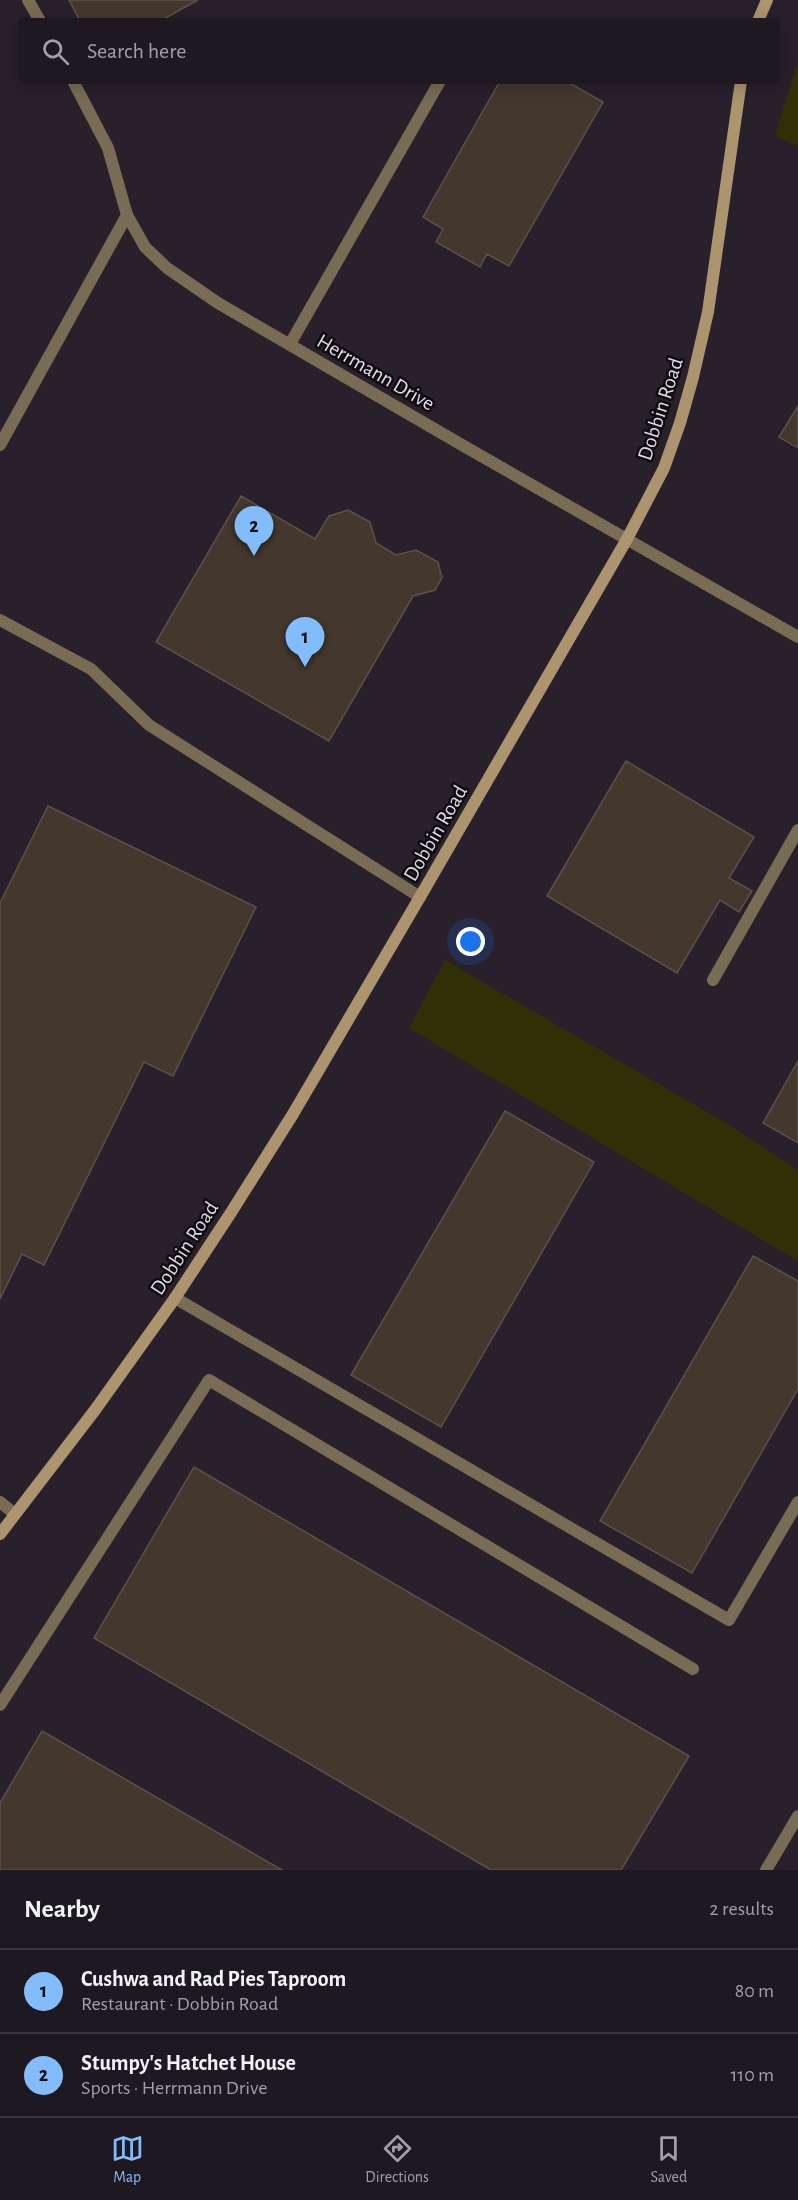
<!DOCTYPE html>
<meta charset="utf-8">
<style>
body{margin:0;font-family:"Alegreya Sans",sans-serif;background:#262129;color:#f1f3f6}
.you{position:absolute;left:471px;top:942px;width:21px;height:21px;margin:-15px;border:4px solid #fff;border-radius:50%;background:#1a73e8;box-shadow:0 0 0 9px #1a73e833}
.badge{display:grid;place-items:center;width:39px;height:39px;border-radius:50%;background:#83bcfb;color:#111;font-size:20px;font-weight:700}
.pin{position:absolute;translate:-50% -50px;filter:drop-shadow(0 2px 3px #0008)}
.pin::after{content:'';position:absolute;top:32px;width:21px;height:18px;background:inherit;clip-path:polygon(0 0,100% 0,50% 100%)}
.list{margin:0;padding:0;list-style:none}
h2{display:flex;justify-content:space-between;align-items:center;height:78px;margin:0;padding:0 24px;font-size:26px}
h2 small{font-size:20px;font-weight:400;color:#a1a0a5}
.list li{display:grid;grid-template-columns:39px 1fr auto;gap:18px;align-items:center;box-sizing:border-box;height:84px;padding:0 24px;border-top:2px solid #3c373e}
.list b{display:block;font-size:22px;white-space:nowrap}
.list p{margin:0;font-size:20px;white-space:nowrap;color:#a1a0a5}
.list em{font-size:20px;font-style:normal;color:#a1a0a5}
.icon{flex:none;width:33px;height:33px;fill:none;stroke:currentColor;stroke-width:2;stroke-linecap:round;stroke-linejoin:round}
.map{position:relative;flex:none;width:798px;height:1870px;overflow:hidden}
.search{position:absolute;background:#1e1820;box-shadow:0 3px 15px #0003;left:18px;right:18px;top:18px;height:66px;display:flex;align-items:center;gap:15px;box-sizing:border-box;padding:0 21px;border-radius:6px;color:#a1a0a5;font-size:22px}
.sheet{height:246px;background:#1e1820}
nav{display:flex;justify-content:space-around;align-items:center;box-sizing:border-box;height:84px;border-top:2px solid #3c373e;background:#1e1820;font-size:16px;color:#a1a0a5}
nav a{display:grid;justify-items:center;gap:3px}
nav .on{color:#83bcfb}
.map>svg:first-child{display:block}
</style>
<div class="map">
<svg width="798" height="1870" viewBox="0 0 798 1870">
<rect width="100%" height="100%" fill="#28202b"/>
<g fill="#303006">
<path d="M 798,61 L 798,146 L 775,136 Z"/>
<path d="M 445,960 L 726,1123 L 798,1170 L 798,1261 L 409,1028 Z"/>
</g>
<g fill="#44372e" stroke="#5f5148" stroke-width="1.5">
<path d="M 69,0 L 198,0 L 160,21 L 80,21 Z"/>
<path d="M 500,81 L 566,81 L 603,102 L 509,266 L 487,254 L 480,267 L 436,242 L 443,229 L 423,217 Z"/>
<path d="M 798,406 L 798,448 L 779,437 Z"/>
<path d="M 241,496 L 315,539 L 329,516 L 348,510 L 370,522 L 376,543 L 396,555 L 416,550 L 438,562 L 442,578 L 435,590 L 413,596 L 329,741 L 156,642 Z"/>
<path d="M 626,761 L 754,837 L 729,878 L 752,891 L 739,912 L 720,900 L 677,973 L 547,896 Z"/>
<path d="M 48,806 L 256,907 L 173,1076 L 144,1062 L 44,1265 L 22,1254 L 0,1299 L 0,903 Z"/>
<path d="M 798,1061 L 798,1143 L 763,1123 Z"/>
<path d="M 505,1111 L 594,1162 L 441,1427 L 351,1375 Z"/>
<path d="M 753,1256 L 798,1281 L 798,1389 L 692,1573 L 600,1521 Z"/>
<path d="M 194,1467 L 689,1756 L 621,1870 L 491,1870 L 94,1638 Z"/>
<path d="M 42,1731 L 282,1870 L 0,1870 L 0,1803 Z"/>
</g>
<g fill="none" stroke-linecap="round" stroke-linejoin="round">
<g stroke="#7a6b54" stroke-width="12">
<path d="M 28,0 L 40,21"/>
<path d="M 290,344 L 440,81"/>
<path d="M 0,445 L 127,215 L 108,148 L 73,81"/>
<path d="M 0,620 L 91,669 L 149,725 L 420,897"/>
<path d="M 713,980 L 798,830"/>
<path d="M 175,1298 L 729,1620 L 798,1502"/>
<path d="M 0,1502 L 15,1514"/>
<path d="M 0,1705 L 209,1380 L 693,1669"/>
</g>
<g stroke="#7a6b54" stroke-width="12">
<path d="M 127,215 L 145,247 L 167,268 L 218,303 L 462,445 L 798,637"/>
<path d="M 766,1870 L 798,1816"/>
</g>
<g stroke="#ab946e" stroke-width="12">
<path d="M 758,21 L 767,0"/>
<path d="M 0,1534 L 95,1410 L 175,1298 L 232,1211 L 293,1114 L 420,897 L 627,539 L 664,468 L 680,423 L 693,377 L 708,312 L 741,81"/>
</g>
</g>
<g text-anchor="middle" stroke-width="5" stroke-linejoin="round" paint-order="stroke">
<g font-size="21" fill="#e2dce4" stroke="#0f0b10">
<text transform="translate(376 372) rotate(30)" y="7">Herrmann Drive</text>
<text transform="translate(660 409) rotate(-72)" y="7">Dobbin Road</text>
<text transform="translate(435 833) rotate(-60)" y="7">Dobbin Road</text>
<text transform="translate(184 1248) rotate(-57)" y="7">Dobbin Road</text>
</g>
</g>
</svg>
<div class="you"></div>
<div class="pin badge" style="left:305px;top:667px">1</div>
<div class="pin badge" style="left:254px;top:556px">2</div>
<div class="search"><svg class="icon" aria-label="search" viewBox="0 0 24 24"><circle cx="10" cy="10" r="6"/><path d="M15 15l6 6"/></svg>Search here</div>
</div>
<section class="sheet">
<h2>Nearby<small>2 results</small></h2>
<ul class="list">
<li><span class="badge">1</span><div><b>Cushwa and Rad Pies Taproom</b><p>Restaurant · Dobbin Road</p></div><em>80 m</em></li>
<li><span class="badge">2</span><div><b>Stumpy's Hatchet House</b><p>Sports · Herrmann Drive</p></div><em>110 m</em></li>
</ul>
</section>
<nav>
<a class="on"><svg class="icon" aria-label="map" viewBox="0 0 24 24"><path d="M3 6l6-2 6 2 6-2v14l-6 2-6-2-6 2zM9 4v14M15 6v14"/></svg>Map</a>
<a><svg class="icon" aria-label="directions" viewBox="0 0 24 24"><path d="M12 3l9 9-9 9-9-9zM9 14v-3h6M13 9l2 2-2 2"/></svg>Directions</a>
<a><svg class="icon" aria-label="saved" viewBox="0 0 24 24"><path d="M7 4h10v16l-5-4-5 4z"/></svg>Saved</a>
</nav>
